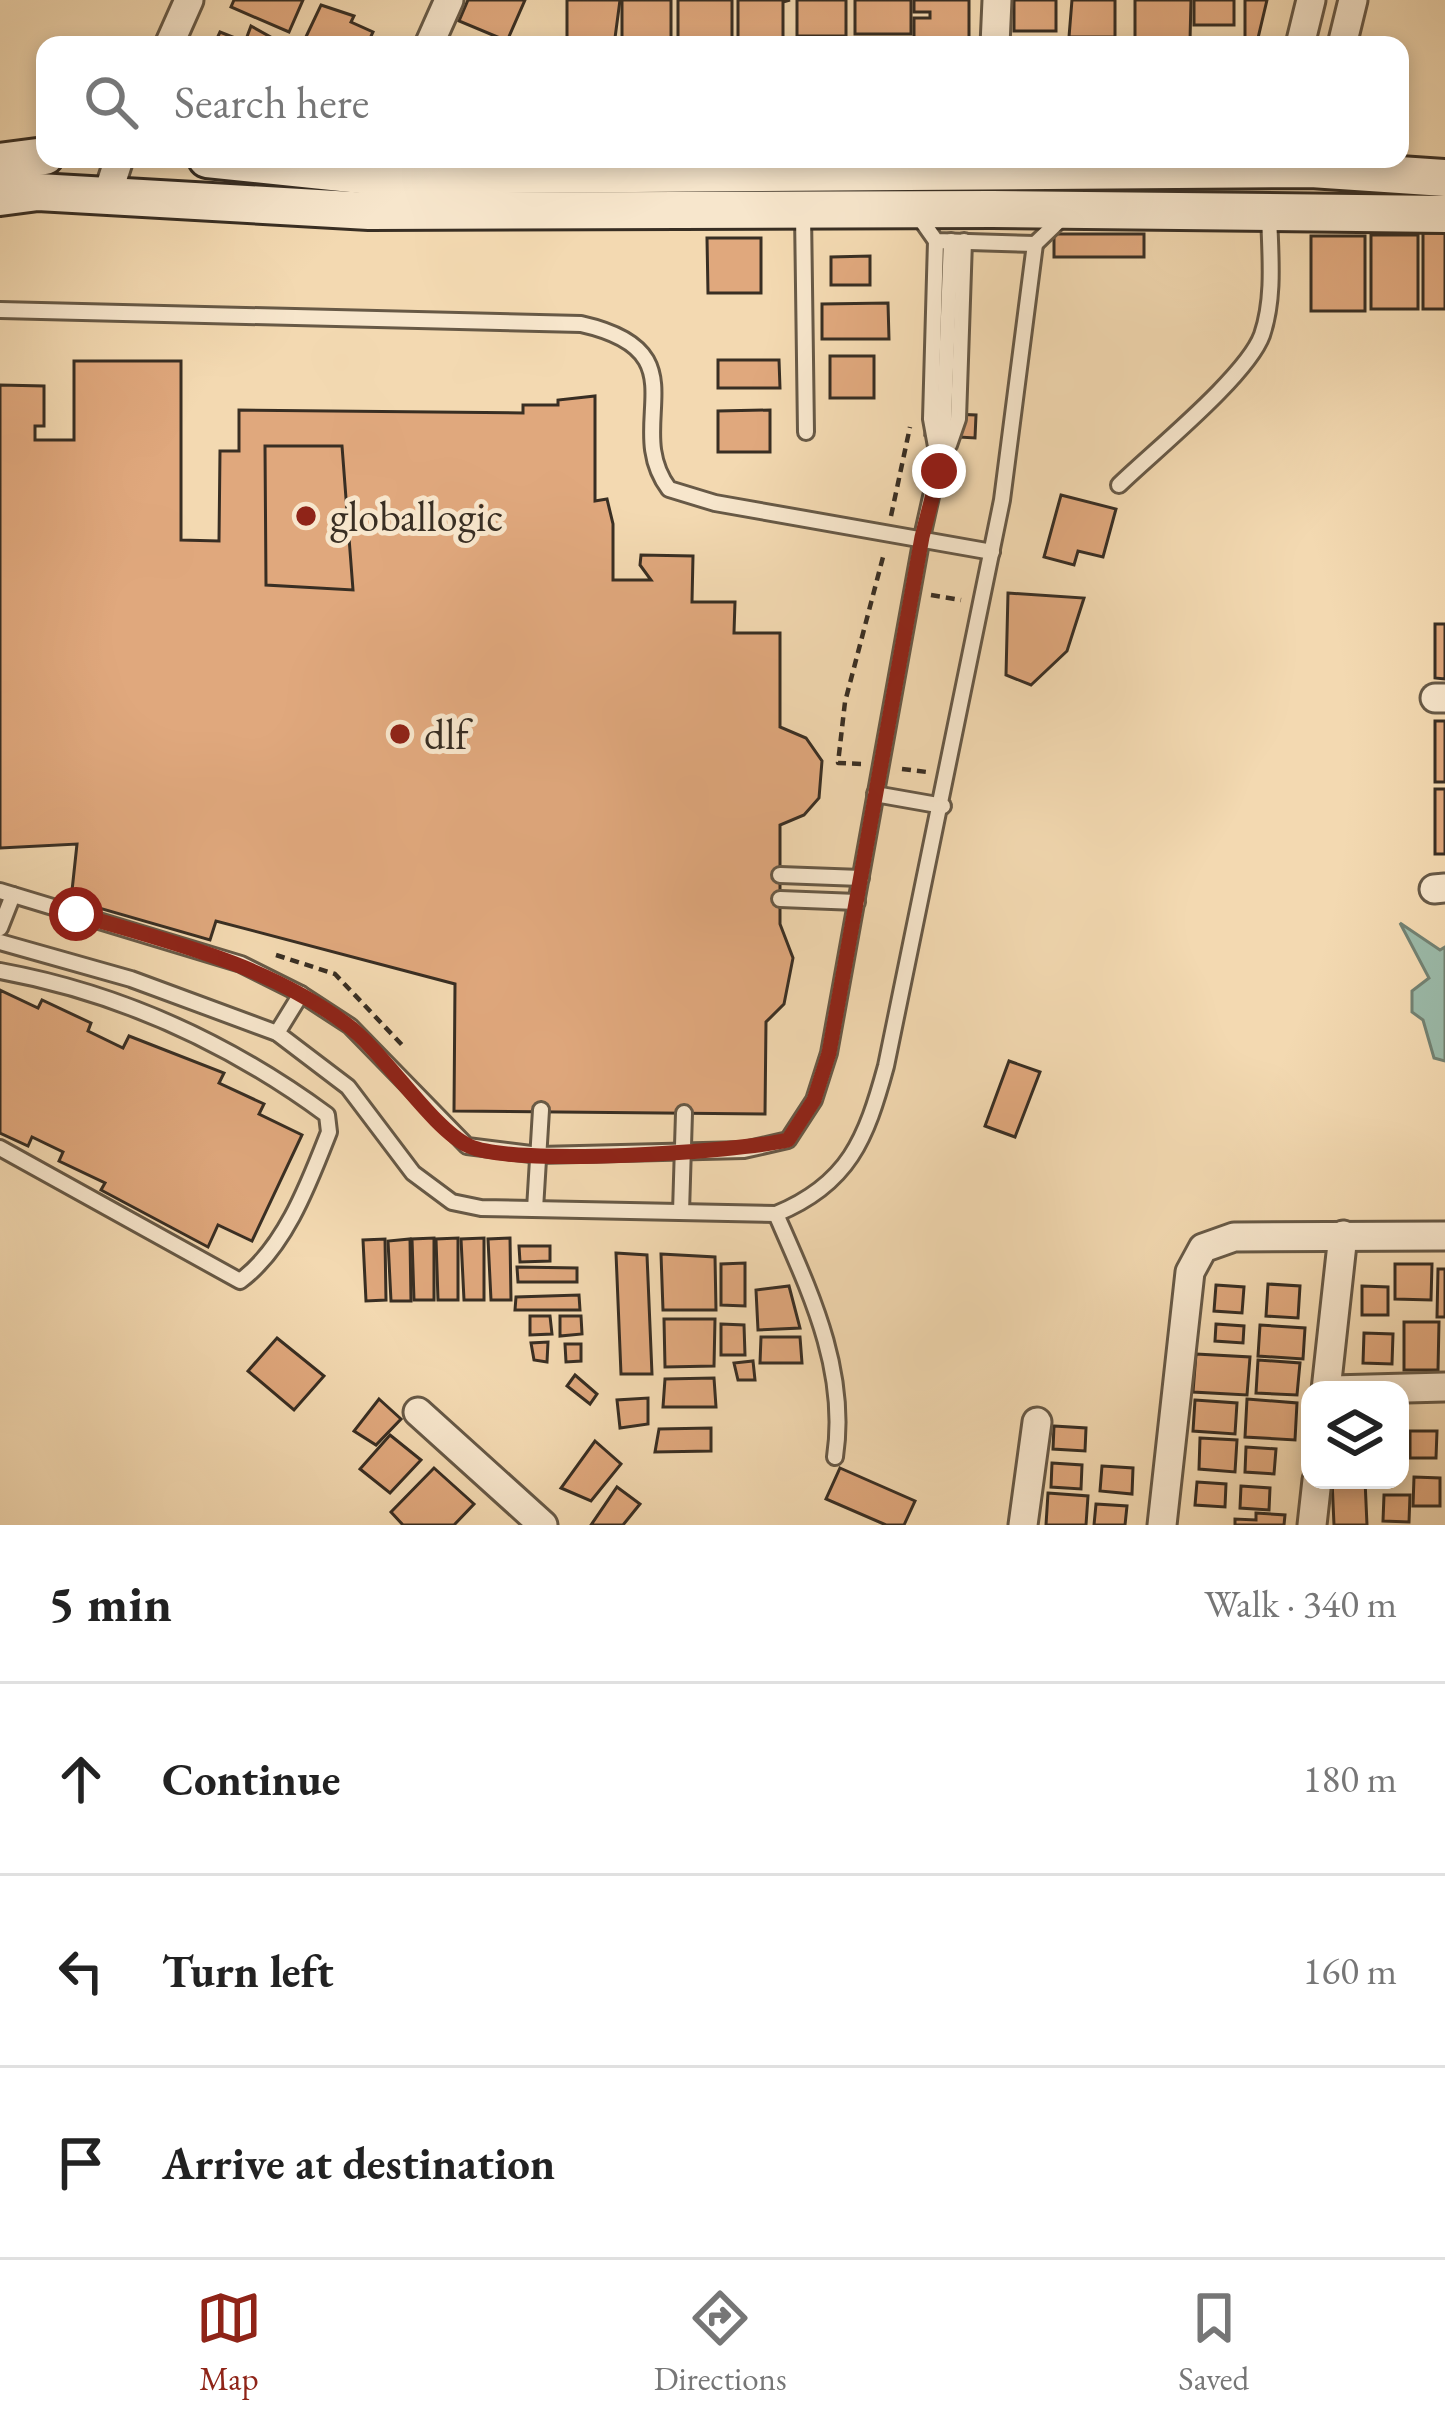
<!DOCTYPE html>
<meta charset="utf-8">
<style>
body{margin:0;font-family:"EB Garamond",serif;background:#f6f6f6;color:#222}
.controls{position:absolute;right:36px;bottom:36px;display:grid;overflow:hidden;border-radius:24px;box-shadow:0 6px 18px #0003}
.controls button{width:108px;height:108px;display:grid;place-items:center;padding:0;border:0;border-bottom:3px solid #e0e0e0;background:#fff;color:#222;font:60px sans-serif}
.stop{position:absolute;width:36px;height:36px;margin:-27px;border:9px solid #8f2418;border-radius:50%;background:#fff}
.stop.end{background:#8f2418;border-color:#fff;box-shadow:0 3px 12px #0008}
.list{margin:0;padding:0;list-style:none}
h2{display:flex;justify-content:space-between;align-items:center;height:156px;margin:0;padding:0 48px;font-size:51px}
h2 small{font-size:39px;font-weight:400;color:#767676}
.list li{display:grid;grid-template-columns:78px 1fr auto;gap:36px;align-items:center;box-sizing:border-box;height:192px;padding:0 48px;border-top:3px solid #e0e0e0}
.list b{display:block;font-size:45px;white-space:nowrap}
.list em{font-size:39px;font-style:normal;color:#767676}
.icon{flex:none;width:66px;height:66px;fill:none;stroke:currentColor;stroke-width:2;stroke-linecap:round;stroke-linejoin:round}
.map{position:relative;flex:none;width:1445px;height:1525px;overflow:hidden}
.search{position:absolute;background:#fff;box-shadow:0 6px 18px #0003;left:36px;right:36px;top:36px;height:132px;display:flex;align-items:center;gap:30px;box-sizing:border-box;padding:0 42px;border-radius:24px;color:#767676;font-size:45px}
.sheet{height:732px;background:#fff}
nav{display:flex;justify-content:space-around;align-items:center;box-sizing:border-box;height:168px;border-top:3px solid #e0e0e0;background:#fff;font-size:33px;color:#767676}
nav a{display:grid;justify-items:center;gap:6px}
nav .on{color:#8f2418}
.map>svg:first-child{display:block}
</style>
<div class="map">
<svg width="1445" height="1525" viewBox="0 0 1445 1525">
<rect width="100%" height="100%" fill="#f3d9b1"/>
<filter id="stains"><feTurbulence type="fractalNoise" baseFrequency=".00167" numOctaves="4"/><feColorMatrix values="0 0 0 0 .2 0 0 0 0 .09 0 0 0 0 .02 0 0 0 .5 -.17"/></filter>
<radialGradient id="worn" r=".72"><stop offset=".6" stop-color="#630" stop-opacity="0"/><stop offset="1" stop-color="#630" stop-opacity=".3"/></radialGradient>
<path fill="#9bbaa9" stroke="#738273" stroke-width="3" d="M 1400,923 L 1440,950 L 1445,947 L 1445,1061 L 1434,1058 L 1423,1020 L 1412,1012 L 1412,991 L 1429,978 Z"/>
<g fill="#e0a87d" stroke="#382e23" stroke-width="3">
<path d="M 234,0 L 303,0 L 289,32 L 231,7 Z"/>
<path d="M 468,0 L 525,0 L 507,41 L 459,21 Z"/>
<path d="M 567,0 L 620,0 L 615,38 L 567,38 Z"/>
<rect x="622" y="0" width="49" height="38"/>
<rect x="678" y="0" width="54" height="40"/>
<path d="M 738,0 L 790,0 L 783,2 L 783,39 L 738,39 Z"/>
<rect x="797" y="0" width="49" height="36"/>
<rect x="855" y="0" width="56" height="34"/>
<path d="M 914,0 L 969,0 L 969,45 L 914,45 L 914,18 L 930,18 L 930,12 L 914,12 Z"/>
<rect x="1014" y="0" width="42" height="31"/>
<path d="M 1072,0 L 1115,0 L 1115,37 L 1069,37 Z"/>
<path d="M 1135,0 L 1191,0 L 1190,41 L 1135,41 Z"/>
<rect x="1194" y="0" width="40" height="25"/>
<path d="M 1245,0 L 1267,0 L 1258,38 L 1245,38 Z"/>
<path d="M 321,5 L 354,16 L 351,22 L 373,32 L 367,45 L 304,41 Z"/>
<path d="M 251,26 L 285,45 L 214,45 L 220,32 L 245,42 Z"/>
<rect x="1423" y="233" width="22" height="76"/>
<rect x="1054" y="234" width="90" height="23"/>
<rect x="1371" y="235" width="47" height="74"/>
<rect x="1311" y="236" width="54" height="75"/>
<path d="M 707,238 L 761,238 L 761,293 L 708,293 Z"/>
<path d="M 870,256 L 870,285 L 831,285 L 831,257 Z"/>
<path d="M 888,303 L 889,339 L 822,339 L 822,304 Z"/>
<rect x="830" y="356" width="44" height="42"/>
<path d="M 718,360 L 779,360 L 780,388 L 718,388 Z"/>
<path d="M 74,361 L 181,361 L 181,540 L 219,541 L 220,451 L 239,451 L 239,410 L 523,413 L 523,405 L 558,405 L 558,400 L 595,396 L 595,501 L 607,499 L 613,524 L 613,580 L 651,580 L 640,565 L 641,555 L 693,556 L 692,602 L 735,602 L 734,633 L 780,633 L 780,727 L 806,738 L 822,761 L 819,798 L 804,815 L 780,825 L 780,924 L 793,958 L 784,1004 L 766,1022 L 765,1114 L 454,1111 L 455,984 L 216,921 L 210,940 L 71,900 L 77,844 L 0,848 L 0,385 L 44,386 L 44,426 L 35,426 L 35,440 L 74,440 Z"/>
<path d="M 770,410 L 770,452 L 718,452 L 718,411 Z"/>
<path d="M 927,413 L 976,415 L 975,438 L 925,435 Z"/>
<path d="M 265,446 L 342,446 L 353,590 L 266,585 Z"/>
<path d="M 1061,495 L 1116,509 L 1103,557 L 1078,551 L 1074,565 L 1044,557 Z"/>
<path d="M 1008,593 L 1084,598 L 1067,651 L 1031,685 L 1006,675 Z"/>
<path d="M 1435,624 L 1445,624 L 1445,679 L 1435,678 Z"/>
<rect x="1435" y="721" width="10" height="61"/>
<rect x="1435" y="789" width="10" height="65"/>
<path d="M 0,990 L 38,1008 L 42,1000 L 91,1023 L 88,1031 L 123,1048 L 129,1036 L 224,1073 L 219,1083 L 264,1104 L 259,1114 L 302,1135 L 252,1241 L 218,1225 L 208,1247 L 101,1190 L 105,1183 L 59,1161 L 63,1152 L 32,1137 L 28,1146 L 0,1133 Z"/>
<path d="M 1009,1061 L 1040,1072 L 1015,1137 L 985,1126 Z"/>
<path d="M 434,1238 L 434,1300 L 414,1300 L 412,1239 Z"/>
<path d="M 458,1238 L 458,1300 L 438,1300 L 436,1239 Z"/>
<path d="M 484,1238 L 484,1300 L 464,1300 L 461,1239 Z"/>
<path d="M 510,1238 L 511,1300 L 491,1300 L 488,1239 Z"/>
<path d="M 385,1239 L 386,1300 L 366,1301 L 363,1240 Z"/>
<path d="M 410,1239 L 411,1301 L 391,1301 L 388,1241 Z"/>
<path d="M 519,1246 L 550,1246 L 550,1261 L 520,1262 Z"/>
<path d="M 616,1253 L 647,1255 L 652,1374 L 621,1374 Z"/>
<path d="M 661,1254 L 715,1257 L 716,1310 L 663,1310 Z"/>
<path d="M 745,1263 L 745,1306 L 721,1305 L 721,1264 Z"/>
<path d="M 1395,1264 L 1432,1264 L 1431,1300 L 1395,1299 Z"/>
<path d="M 517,1267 L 577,1268 L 577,1282 L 518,1282 Z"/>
<path d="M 1438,1269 L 1445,1269 L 1445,1317 L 1437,1317 Z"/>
<path d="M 1268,1284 L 1300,1286 L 1298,1318 L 1266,1316 Z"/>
<path d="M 1216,1285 L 1244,1287 L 1242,1313 L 1214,1311 Z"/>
<path d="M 789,1286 L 800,1328 L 758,1330 L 756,1290 Z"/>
<path d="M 1362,1286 L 1388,1287 L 1388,1315 L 1362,1315 Z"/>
<path d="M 579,1295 L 580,1310 L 515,1310 L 516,1297 Z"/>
<path d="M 530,1316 L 550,1316 L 552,1334 L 530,1335 Z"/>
<path d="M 560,1316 L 581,1316 L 582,1334 L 560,1336 Z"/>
<path d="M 664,1319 L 715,1319 L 714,1366 L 665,1367 Z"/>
<path d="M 1404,1322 L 1439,1322 L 1438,1370 L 1404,1370 Z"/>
<path d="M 721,1324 L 744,1325 L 745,1355 L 721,1355 Z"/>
<path d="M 1216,1324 L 1244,1326 L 1243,1343 L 1215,1341 Z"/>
<path d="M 1260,1325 L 1305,1328 L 1303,1359 L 1258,1356 Z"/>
<path d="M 1364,1333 L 1393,1334 L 1392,1364 L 1363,1363 Z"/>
<path d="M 761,1337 L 800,1337 L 802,1363 L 760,1363 Z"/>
<path d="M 277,1338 L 324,1376 L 294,1410 L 248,1371 Z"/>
<path d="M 548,1342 L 547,1362 L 534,1360 L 531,1343 Z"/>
<path d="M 565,1344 L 581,1344 L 581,1361 L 566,1362 Z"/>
<path d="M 1196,1354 L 1250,1357 L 1247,1395 L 1193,1392 Z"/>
<path d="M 1258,1360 L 1300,1363 L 1297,1395 L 1256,1393 Z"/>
<path d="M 753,1361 L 755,1380 L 738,1380 L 734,1363 Z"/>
<path d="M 575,1375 L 597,1394 L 590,1404 L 567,1386 Z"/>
<path d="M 714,1378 L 716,1407 L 663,1407 L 665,1379 Z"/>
<path d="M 648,1398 L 648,1424 L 620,1428 L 617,1400 Z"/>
<path d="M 379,1399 L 401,1419 L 376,1445 L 354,1431 Z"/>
<path d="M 1247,1399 L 1297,1403 L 1295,1440 L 1245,1437 Z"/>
<path d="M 1195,1400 L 1237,1403 L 1235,1434 L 1193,1431 Z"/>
<path d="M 1054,1426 L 1086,1428 L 1085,1451 L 1053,1449 Z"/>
<path d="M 711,1428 L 711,1451 L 655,1452 L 659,1429 Z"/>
<path d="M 1410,1431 L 1437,1431 L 1436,1458 L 1410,1458 Z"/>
<path d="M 390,1435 L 421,1460 L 390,1493 L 360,1469 Z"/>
<path d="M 1200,1438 L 1237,1440 L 1235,1472 L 1199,1469 Z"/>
<path d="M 595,1441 L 621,1464 L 591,1501 L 561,1488 Z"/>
<path d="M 1246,1447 L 1276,1449 L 1274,1474 L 1245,1472 Z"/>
<path d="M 1052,1463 L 1082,1465 L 1081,1489 L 1051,1487 Z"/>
<path d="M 1102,1466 L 1133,1468 L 1132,1494 L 1100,1491 Z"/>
<path d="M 434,1468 L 474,1504 L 454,1525 L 403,1525 L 391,1512 Z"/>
<path d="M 840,1468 L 915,1501 L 904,1525 L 886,1525 L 826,1499 Z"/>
<path d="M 1414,1477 L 1440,1478 L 1440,1506 L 1413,1506 Z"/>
<path d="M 1332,1480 L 1365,1480 L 1367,1525 L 1334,1525 Z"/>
<path d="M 1197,1482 L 1226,1484 L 1225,1507 L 1195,1505 Z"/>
<path d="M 1241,1486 L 1270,1488 L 1269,1510 L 1240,1508 Z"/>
<path d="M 617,1487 L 640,1504 L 623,1525 L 591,1525 Z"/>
<path d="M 1048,1493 L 1088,1496 L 1086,1525 L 1046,1525 Z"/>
<path d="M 1384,1495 L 1410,1495 L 1409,1522 L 1383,1521 Z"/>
<path d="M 1096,1504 L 1127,1506 L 1125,1525 L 1094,1525 Z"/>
<path d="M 1256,1513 L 1285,1515 L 1284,1525 L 1235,1525 L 1235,1519 L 1256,1520 Z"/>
</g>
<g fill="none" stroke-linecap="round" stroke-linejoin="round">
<defs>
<g id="lane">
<path d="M 803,213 L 806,432"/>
<path d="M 917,214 L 936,241 L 1035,244 L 1062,218"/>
<path d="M 936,241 L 931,419 L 937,452"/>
<path d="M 0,310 L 581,324 C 706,352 620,424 669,489 L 715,503 L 992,552"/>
<path d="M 949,445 L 958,419 L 964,241"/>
<path d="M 1119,485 C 1154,451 1247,376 1262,335 C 1275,297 1270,253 1269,213"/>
<path d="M 875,794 L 943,806"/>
<path d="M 780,875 L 861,878"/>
<path d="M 0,891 L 241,964 L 301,994 L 350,1026 L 467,1146 L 539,1155 L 744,1150 L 788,1140 L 814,1100 L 829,1053 L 922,537 L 943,443 L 951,241"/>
<path d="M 780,899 L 857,902"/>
<path d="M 0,928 L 13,895"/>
<path d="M 0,942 L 131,979 L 277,1033 L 348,1087 L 413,1173 L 452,1202 L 481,1208 L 776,1214 C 849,1184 866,1139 886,1066 L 1002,500 L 1035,244"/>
<path d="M 0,971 C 120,993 229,1043 327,1115 L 329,1132 C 309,1183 285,1248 240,1281 L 0,1148"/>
<path d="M 277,1033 L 301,994"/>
<path d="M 535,1209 L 541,1110"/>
<path d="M 681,1212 L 684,1113"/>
<path d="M 776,1214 C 810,1292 848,1370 835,1457"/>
</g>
<g id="street">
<path d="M 169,45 L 189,0"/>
<path d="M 429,45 L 449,0"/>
<path d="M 995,45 L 997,0"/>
<path d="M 1300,45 L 1311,0"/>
<path d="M 1342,45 L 1353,0"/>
<path d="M 107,196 L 119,159"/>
<path d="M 1435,698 L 1445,698"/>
<path d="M 1434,889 L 1445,888"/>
<path d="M 1326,1390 L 1343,1235"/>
<path d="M 1332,1390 L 1445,1387"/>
<path d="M 418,1412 L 543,1525"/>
<path d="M 1023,1525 L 1037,1422"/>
<path d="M 1162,1525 L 1190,1272 L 1203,1248 L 1234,1237 L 1445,1236"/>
<path d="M 1312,1525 L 1317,1480"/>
</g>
<g id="secondary">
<path d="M 207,159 L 371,176 L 1311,169 L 1445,178"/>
<path d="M 0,162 L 45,156"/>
<path d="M 0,197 L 38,192 L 369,211 L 992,209 L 1445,214"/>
</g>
</defs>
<use href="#lane" stroke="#675946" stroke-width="20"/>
<use href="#street" stroke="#675946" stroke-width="33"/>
<use href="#secondary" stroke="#382e23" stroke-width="42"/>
<g stroke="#382e23" stroke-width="4.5" stroke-dasharray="9 6" stroke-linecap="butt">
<path d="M 891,516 L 910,427"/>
<path d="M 931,595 L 961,600"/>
<path d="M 861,764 L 838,763 L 845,702 L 883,557"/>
<path d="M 902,769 L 927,772"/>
<path d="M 276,955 L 335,974 L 403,1046"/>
</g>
<use href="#lane" stroke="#f7e6cc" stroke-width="14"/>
<use href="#street" stroke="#f7e6cc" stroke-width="27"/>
<use href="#secondary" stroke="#f7e6cc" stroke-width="36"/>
</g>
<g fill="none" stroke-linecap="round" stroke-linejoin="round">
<path stroke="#8f2418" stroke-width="15" d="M 76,914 C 170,942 266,964 346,1024 C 384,1052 432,1129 469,1146 C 515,1167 735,1152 788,1140 L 814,1100 L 829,1053 L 922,537 L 939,471"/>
</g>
<g fill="#8f2418" stroke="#f7e6cc" stroke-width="4.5">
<circle cx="306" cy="516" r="12"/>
<circle cx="400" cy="734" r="12"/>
</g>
<g text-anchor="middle" stroke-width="10" stroke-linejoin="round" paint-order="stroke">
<g font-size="42" fill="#382e23" stroke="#f7e6cc" text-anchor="start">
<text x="330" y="531">globallogic</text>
<text x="424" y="749">dlf</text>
</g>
</g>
<rect width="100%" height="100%" filter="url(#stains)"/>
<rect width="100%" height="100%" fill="url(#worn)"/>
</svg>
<div class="controls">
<button><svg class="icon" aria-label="layers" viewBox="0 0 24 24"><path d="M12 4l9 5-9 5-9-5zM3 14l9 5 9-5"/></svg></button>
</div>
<div class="stop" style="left:76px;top:914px"></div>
<div class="stop end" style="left:939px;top:471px"></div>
<div class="search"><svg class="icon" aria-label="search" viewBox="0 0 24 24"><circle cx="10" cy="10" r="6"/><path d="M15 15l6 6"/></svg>Search here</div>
</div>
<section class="sheet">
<h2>5 min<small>Walk · 340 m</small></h2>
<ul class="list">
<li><svg class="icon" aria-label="ahead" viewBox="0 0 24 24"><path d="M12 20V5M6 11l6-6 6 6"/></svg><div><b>Continue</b></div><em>180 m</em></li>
<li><svg class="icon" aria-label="left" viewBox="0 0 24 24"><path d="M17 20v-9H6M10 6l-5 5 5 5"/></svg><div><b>Turn left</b></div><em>160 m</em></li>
<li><svg class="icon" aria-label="arrive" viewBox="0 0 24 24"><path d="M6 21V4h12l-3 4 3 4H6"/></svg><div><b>Arrive at destination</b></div></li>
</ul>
</section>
<nav>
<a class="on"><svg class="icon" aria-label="map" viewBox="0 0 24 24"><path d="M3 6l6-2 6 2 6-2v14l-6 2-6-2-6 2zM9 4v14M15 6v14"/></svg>Map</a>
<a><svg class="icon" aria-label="directions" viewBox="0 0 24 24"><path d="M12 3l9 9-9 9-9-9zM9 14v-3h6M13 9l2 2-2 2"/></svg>Directions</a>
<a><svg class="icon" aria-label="saved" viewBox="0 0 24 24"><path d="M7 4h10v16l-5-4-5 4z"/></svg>Saved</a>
</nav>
